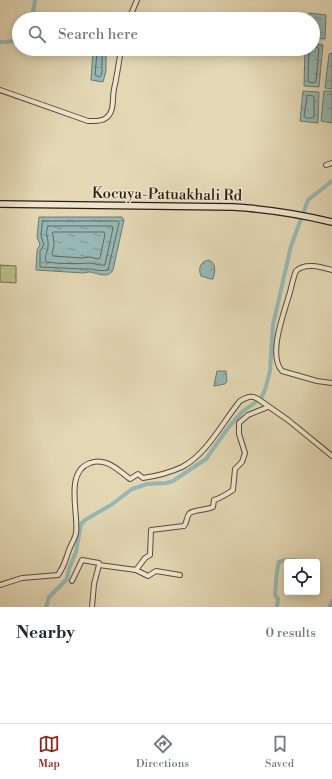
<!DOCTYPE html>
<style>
body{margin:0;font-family:"Libre Bodoni",serif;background:#f2f2f3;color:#1f2937}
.controls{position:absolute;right:12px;bottom:12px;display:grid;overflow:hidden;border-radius:4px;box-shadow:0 2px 10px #0003}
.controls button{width:36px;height:36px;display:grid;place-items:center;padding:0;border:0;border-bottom:1px solid #e0e1e3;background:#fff;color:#1f2937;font:20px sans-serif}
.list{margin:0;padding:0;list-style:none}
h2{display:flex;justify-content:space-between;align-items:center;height:52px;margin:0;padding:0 16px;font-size:17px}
h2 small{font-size:13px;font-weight:400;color:#747a83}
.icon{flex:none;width:22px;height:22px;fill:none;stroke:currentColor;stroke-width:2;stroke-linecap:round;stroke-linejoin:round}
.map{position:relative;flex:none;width:332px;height:607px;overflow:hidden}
.search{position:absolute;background:#fff;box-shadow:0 2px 10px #0003;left:12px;right:12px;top:12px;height:44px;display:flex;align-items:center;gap:10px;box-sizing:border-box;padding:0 14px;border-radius:22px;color:#747a83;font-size:15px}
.sheet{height:116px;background:#fff}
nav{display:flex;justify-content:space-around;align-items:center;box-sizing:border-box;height:56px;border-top:1px solid #e0e1e3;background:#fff;font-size:11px;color:#747a83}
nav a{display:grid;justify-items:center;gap:2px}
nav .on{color:#8f2418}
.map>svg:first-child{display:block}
</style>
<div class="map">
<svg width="332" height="607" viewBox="0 0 332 607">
<defs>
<pattern id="park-tufts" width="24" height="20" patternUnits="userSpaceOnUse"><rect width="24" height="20" fill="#b8bd8a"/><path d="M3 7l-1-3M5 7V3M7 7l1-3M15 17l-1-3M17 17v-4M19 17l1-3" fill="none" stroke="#9ea276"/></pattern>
<pattern id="water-ripples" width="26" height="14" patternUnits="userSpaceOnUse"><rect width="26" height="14" fill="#97b8b4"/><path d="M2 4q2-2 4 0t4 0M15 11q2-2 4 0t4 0" fill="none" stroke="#7b9591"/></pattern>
</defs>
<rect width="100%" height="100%" fill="#e3d7b4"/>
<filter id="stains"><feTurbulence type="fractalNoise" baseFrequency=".005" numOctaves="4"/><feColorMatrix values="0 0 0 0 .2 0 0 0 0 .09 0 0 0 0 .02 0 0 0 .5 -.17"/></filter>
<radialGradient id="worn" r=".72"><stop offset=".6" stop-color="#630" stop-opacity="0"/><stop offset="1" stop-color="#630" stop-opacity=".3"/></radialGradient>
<path fill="url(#park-tufts)" stroke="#726c4c" d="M 0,265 L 16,266 L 16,283 L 0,282 Z"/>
<g fill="url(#water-ripples)" stroke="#6c7a71">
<path d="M 309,13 L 326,15 L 325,39 L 313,38 L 313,19 L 308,19 Z"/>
<path d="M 313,43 L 323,45 L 319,87 L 304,86 L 305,49 L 313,49 Z"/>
<path d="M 93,51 L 106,51 L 106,71 L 103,82 L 91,80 Z"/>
<path d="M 332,53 L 332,89 L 325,88 L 329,54 Z"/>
<path d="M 303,91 L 319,92 L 318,123 L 300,121 Z"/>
<path d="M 324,91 L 332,91 L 332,123 L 321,121 Z"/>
<path d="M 39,217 L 122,217 L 124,220 L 113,270 C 107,280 96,272 89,272 C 87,272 85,273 83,273 L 36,270 L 37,250 L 40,245 L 37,237 Z"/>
<path d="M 209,260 C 217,264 215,271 213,279 L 211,279 L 201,276 C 198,269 200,261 209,260 Z"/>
<path d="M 217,371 L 226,371 L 227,381 L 225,384 L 214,386 Z"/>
</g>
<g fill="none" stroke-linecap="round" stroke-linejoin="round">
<g stroke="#626a60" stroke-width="1">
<path d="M 309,49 L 308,81 L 309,82 L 314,83 L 316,81 L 319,49 L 317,47 L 313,47"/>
<path d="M 99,52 L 102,55 L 102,71 L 101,76 L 99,77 L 95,75 L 97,53 Z"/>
<path d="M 308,95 L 313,96 L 314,97 L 314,117 L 312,118 L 306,118 L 304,116 L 307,97 Z"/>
<path d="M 43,221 L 118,221 L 119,223 L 108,270 C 99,272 92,268 83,269 L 40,267 L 40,251 L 44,245 L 41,236 Z"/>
<path d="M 48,226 L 112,226 L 113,228 L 105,265 C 99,266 95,263 89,263 C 75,264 60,264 46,262 C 44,255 48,252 48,246 C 49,237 44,235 48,226 Z"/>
<path d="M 53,232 L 104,232 L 105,234 L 100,258 L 98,259 L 90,257 L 83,258 L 53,256 L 52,254 L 54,245 Z"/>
</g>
<g stroke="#97b8b4" stroke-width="4">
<path d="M 32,19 L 35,0"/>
<path d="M 0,42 L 19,41"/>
<path d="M 46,607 L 49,597 L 67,579 L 69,569 L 76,552 L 81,524 L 85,520 L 111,505 L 132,489 L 147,484 L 166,483 L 173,481 L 206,459 L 228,428 L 242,412 L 261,398 L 265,390 L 270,371 L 273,325 L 291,246 L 308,200 L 332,181"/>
<path d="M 277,607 L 278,599 L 275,595 C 276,585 276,571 279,562 L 285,560 L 295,560"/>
<path d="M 330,607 L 332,601"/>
</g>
<defs>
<g id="minor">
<path d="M 129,19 L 137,0"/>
<path d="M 0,90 L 88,121 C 94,121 101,122 106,118 C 115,112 112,98 114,89 C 117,76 119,62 121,49"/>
<path d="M 326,165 L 332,163"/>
<path d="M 332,270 C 321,267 305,262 296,271 C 293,278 292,285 290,292 C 285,310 267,355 282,371 L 317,381 L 332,383"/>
<path d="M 136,570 L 145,558 L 150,555 L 151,530 L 184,526 C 187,523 186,518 189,514 C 191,510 207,510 213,507 L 214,500 C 221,498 227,494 233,490 L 235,469 L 242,462 L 245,453 L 239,434 L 239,423 L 248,415 L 268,407"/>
<path d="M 72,581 L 82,560 L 99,563 L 99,565 L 136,570 L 148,576 L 156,571 L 180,575"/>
<path d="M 0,585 L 22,578 L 58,575 C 65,565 65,561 69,550 C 71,544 75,539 76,533 C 79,514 64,472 90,463 C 106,457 118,470 130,479 L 138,474 L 143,478 C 157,476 169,473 182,467 C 207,454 222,423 240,401 C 247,397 251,395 258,399 L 288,420 L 332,456"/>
<path d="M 92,607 L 94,584 L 99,565"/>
</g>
<path id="secondary" d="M 0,204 L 233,207 C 267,209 299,214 332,222"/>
</defs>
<use href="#minor" stroke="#5a4b37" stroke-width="6"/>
<use href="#secondary" stroke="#2c1c0d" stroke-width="8"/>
<use href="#minor" stroke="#ede5ce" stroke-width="4"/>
<use href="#secondary" stroke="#ede5ce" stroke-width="5.5"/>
</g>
<g text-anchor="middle" stroke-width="3" stroke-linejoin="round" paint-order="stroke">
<g font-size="15" fill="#2c1c0d" stroke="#ede5ce">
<text transform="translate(167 194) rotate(1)" y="5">Kocuya-Patuakhali Rd</text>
</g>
</g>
<rect width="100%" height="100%" filter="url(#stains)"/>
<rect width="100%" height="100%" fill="url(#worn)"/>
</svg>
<div class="controls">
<button><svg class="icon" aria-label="locate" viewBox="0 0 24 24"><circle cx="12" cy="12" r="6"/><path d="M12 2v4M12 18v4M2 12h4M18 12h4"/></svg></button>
</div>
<div class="search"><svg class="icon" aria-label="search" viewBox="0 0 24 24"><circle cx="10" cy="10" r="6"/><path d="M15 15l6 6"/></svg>Search here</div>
</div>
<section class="sheet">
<h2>Nearby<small>0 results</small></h2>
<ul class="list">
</ul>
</section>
<nav>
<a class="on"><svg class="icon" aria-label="map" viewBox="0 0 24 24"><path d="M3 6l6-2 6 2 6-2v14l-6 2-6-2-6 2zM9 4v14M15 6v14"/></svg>Map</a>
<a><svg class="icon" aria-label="directions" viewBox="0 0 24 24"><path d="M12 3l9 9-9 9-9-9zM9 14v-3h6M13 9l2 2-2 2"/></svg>Directions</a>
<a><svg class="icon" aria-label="saved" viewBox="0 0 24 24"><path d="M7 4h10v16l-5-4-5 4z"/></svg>Saved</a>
</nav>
